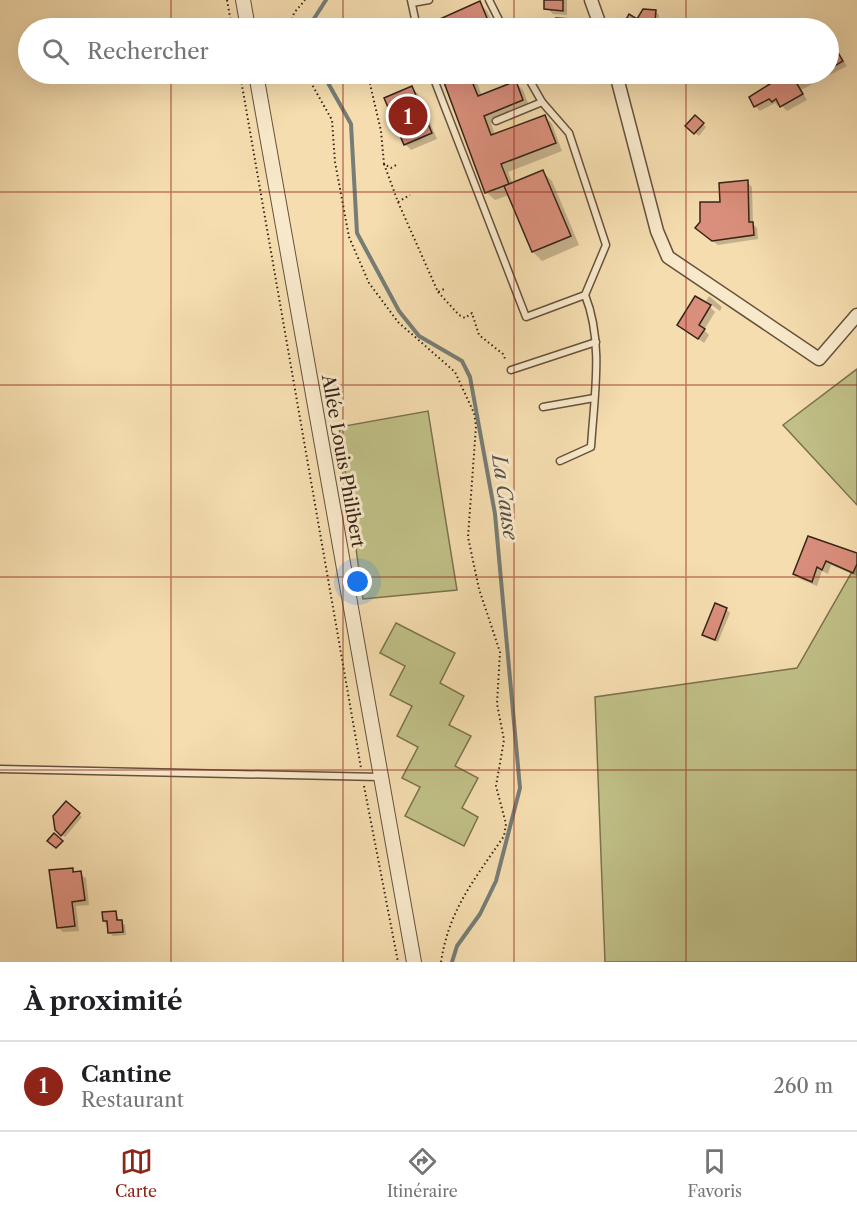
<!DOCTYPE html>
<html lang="fr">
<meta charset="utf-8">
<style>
body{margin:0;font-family:"Libre Caslon Text",serif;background:#f6f6f6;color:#202124}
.you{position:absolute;left:358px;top:582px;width:21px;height:21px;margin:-15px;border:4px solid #fff;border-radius:50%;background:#1a73e8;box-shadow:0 0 0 9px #1a73e833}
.badge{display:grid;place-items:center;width:39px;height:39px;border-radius:50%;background:#8f2418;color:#fff;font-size:20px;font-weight:700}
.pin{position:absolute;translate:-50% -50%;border:3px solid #fff;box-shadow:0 2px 6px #0006}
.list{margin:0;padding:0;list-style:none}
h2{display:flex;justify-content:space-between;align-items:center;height:78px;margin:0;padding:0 24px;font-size:26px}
h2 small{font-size:20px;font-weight:400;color:#757577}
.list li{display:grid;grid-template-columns:39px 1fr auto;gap:18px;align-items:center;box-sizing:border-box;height:90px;padding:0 24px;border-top:2px solid #e0e0e0}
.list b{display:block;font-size:22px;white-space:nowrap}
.list p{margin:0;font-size:20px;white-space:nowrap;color:#757577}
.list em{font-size:20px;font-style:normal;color:#757577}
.icon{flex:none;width:33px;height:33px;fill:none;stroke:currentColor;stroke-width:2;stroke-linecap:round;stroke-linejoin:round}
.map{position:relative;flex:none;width:857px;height:962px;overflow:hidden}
.search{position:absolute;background:#fff;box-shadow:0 6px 24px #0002;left:18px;right:18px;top:18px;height:66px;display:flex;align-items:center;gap:15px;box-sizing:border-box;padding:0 21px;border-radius:33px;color:#757577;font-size:22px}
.sheet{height:168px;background:#fff}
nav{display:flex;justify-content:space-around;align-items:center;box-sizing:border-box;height:84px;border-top:2px solid #e0e0e0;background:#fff;font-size:16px;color:#757577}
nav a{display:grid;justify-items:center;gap:3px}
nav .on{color:#8f2418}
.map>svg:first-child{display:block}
</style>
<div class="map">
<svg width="857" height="962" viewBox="0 0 857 962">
<rect width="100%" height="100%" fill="#f5ddaf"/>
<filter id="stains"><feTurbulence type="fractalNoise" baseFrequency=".00333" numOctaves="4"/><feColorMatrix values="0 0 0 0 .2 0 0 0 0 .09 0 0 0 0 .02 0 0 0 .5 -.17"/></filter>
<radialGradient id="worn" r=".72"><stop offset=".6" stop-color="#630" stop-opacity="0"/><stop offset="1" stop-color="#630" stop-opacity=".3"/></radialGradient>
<g fill="#c0c087" stroke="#7b724e" stroke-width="1.5">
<path d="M 857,369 L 857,505 L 783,425 Z"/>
<path d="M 428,411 L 457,590 L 363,599 L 339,427 Z"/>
<path d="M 857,563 L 857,962 L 605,962 L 595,697 L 797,668 Z"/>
<path d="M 396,623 L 455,653 L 440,683 L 464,696 L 449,725 L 471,736 L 455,766 L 478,778 L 462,808 L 478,817 L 464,846 L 405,816 L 420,787 L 402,778 L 418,747 L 397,736 L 412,706 L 390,695 L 405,666 L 380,653 Z"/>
</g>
<g fill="#0003">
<path d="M 549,0 L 567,0 L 567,15 L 553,14 L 548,9 Z"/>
<path d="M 479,3 L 487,11 L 495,28 L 434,28 L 432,24 Z"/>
<path d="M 655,11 L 659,15 L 658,25 L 645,24 L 642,28 L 626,28 L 624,26 Z"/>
<path d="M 558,20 L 571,21 L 576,28 L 558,28 Z"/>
<path d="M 833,46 L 847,66 L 801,90 L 807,100 L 787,111 L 780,104 L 778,106 L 775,103 L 760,111 L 755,106 L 751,97 L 772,85 L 765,74 L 779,74 L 782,79 L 791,74 L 828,74 L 828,50 Z"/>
<path d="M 453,74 L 478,74 L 474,75 L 482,96 L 516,83 L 523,90 L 530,108 L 491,123 L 495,135 L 544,116 L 552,124 L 562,151 L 508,172 L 513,184 L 543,172 L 552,181 L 579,245 L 542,261 L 533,252 L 509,195 L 495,200 L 487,193 L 443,78 Z"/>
<path d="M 566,74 L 588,74 L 589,83 L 571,84 L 566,79 Z"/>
<path d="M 412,88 L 418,94 L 437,139 L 411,150 L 405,144 Z"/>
<path d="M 695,117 L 706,127 L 699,136 L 687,126 Z"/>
<path d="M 747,182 L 752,187 L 753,224 L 757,228 L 758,239 L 718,245 L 702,233 L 722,204 Z"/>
<path d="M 709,296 L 722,307 L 720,311 L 706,301 Z"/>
<path d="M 710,307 L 715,312 L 704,330 L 709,335 L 704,343 L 679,325 Z"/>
<path d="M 809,538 L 857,554 L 857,576 L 831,565 L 828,574 L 822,571 L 817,586 L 800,579 L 795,574 Z"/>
<path d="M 726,609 L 730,613 L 718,642 L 707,638 L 704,634 Z"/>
<path d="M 66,803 L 82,817 L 65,837 L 56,830 Z"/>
<path d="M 72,870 L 86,878 L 89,905 L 76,906 L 79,931 L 63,932 L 58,927 Z"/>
<path d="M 116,912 L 119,921 L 125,925 L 126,935 L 113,936 L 109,932 L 104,920 Z"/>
</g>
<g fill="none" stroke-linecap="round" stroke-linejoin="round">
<g stroke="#767d76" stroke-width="4">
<path d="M 308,28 L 326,0"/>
<path d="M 323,74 L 351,124 L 357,233 L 399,311 L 419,336 L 462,361 L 470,377 L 495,514 L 520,788 L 496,881 L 480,914 L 457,946 L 452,962"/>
</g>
</g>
<g fill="#da8f7c" stroke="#362416" stroke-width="1.5">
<path d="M 544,0 L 563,0 L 563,11 L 544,9 Z"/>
<path d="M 480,1 L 491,28 L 422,28 L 422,27 Z"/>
<path d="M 643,9 L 656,10 L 655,22 L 641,21 L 637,28 L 621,28 L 629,14 L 637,19 Z"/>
<path d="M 556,18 L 571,19 L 571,28 L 556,28 Z"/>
<path d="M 828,36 L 843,61 L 828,70 Z"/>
<path d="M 451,74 L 469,74 L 478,96 L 516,81 L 523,100 L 484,116 L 491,135 L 545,115 L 556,143 L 501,164 L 509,184 L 485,193 L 442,77 Z"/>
<path d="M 763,74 L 778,74 L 781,78 L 789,74 L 815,74 L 797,84 L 803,94 L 780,107 L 776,99 L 772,102 L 769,99 L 754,107 L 749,97 L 770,84 Z"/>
<path d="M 412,86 L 432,133 L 404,145 L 384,98 Z"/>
<path d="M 695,115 L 704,123 L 694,134 L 685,126 Z"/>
<path d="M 543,170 L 571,236 L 532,252 L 504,186 Z"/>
<path d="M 748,180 L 749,222 L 753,222 L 754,235 L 712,241 L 695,228 L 700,222 L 700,202 L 720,202 L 719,183 Z"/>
<path d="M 695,296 L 711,305 L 699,325 L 705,329 L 698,339 L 677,325 Z"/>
<path d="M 808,536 L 857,553 L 857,564 L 853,573 L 826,561 L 822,570 L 817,567 L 812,582 L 793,574 Z"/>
<path d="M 715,603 L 727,608 L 715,640 L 702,635 Z"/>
<path d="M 66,801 L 80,813 L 61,836 L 55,830 L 53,816 Z"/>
<path d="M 54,833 L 63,841 L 56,848 L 47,841 Z"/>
<path d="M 73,868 L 73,872 L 81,871 L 85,900 L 72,902 L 75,926 L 57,928 L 49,870 Z"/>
<path d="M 116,911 L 117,920 L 122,920 L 123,932 L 108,933 L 107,921 L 103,921 L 102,912 Z"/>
</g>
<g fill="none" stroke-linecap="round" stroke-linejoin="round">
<defs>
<g id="service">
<path d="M 411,0 L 417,28"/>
<path d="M 489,0 L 503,28"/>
<path d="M 412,3 L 429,0"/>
<path d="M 432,74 L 526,317 L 585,295"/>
<path d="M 481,79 L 491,74"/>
<path d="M 542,102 L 569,133 L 606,245 L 585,295 C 604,342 594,397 591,447 L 560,461"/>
<path d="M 496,121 L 542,102 L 526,74"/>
<path d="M 511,370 L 596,342"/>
<path d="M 543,407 L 594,398"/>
<path d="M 0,769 L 380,777"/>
</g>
<g id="minor">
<path d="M 591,0 L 601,28"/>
<path d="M 616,74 L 657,231 L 668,257 L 819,359 L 857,315"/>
</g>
<g id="tertiary">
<path d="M 243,0 L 248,28"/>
<path d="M 256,74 L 414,962"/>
</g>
</defs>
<use href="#service" stroke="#66523c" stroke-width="9"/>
<use href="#minor" stroke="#66523c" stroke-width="15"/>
<use href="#tertiary" stroke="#66523c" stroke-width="16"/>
<g stroke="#362416" stroke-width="2" stroke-dasharray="1.5 3" stroke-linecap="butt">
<path d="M 227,0 L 232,28"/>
<path d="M 290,28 L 294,13 L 305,0"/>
<path d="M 240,74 L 361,768"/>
<path d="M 306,74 L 332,120 L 335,162 L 349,237 L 369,283 L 398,322 L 455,372 L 474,413 L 476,426 L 468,537 L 479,589 L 500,652 L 497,704 L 504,740 L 496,786 L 506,824 L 504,836 C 475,879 449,909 441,962"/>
<path d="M 396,74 L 370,84 L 381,131 L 384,164 L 391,168 L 398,164"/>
<path d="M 384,164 L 398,202 L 410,195"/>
<path d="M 398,202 L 438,292 L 446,288"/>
<path d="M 438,292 L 459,315 L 465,318 L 472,313 L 479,335 L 503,354 L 506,361"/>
<path d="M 364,786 L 398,962"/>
</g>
<use href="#service" stroke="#f8e9cb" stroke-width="6"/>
<use href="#minor" stroke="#f8e9cb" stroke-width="12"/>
<use href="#tertiary" stroke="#f8e9cb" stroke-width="14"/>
</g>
<path fill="none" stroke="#8f2418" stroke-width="1.5" stroke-opacity="0.55" d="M 171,0 L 171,28M 343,0 L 343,28M 514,0 L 514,28M 686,0 L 686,28M 171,74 L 171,962M 343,74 L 343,962M 514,74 L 514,962M 686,74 L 686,962M 0,192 L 857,192M 0,385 L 857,385M 0,577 L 857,577M 0,770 L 857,770"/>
<g text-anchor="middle" stroke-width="6" stroke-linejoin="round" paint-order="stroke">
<g font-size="18" fill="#362416" stroke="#f8e9cb">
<text transform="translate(343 461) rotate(80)" y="6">Allée Louis Philibert</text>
</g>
<g font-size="20" font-style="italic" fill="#565146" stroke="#f8e9cb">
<text transform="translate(505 497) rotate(82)" y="7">La Cause</text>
</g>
</g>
<rect width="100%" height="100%" filter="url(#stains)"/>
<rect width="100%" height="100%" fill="url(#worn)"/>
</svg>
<div class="you"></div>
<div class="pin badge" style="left:408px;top:116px">1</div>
<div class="search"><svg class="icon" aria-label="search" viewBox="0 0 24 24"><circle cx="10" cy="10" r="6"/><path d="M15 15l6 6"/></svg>Rechercher</div>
</div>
<section class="sheet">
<h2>À proximité<small></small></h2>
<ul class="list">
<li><span class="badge">1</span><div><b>Cantine</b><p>Restaurant</p></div><em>260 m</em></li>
</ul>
</section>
<nav>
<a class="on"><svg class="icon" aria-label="map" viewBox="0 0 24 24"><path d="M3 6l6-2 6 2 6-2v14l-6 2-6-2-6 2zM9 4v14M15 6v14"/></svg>Carte</a>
<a><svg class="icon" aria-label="directions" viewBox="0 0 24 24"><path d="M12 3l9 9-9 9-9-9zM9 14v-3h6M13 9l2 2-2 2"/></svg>Itinéraire</a>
<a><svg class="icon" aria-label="saved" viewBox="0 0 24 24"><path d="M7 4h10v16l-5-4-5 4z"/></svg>Favoris</a>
</nav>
